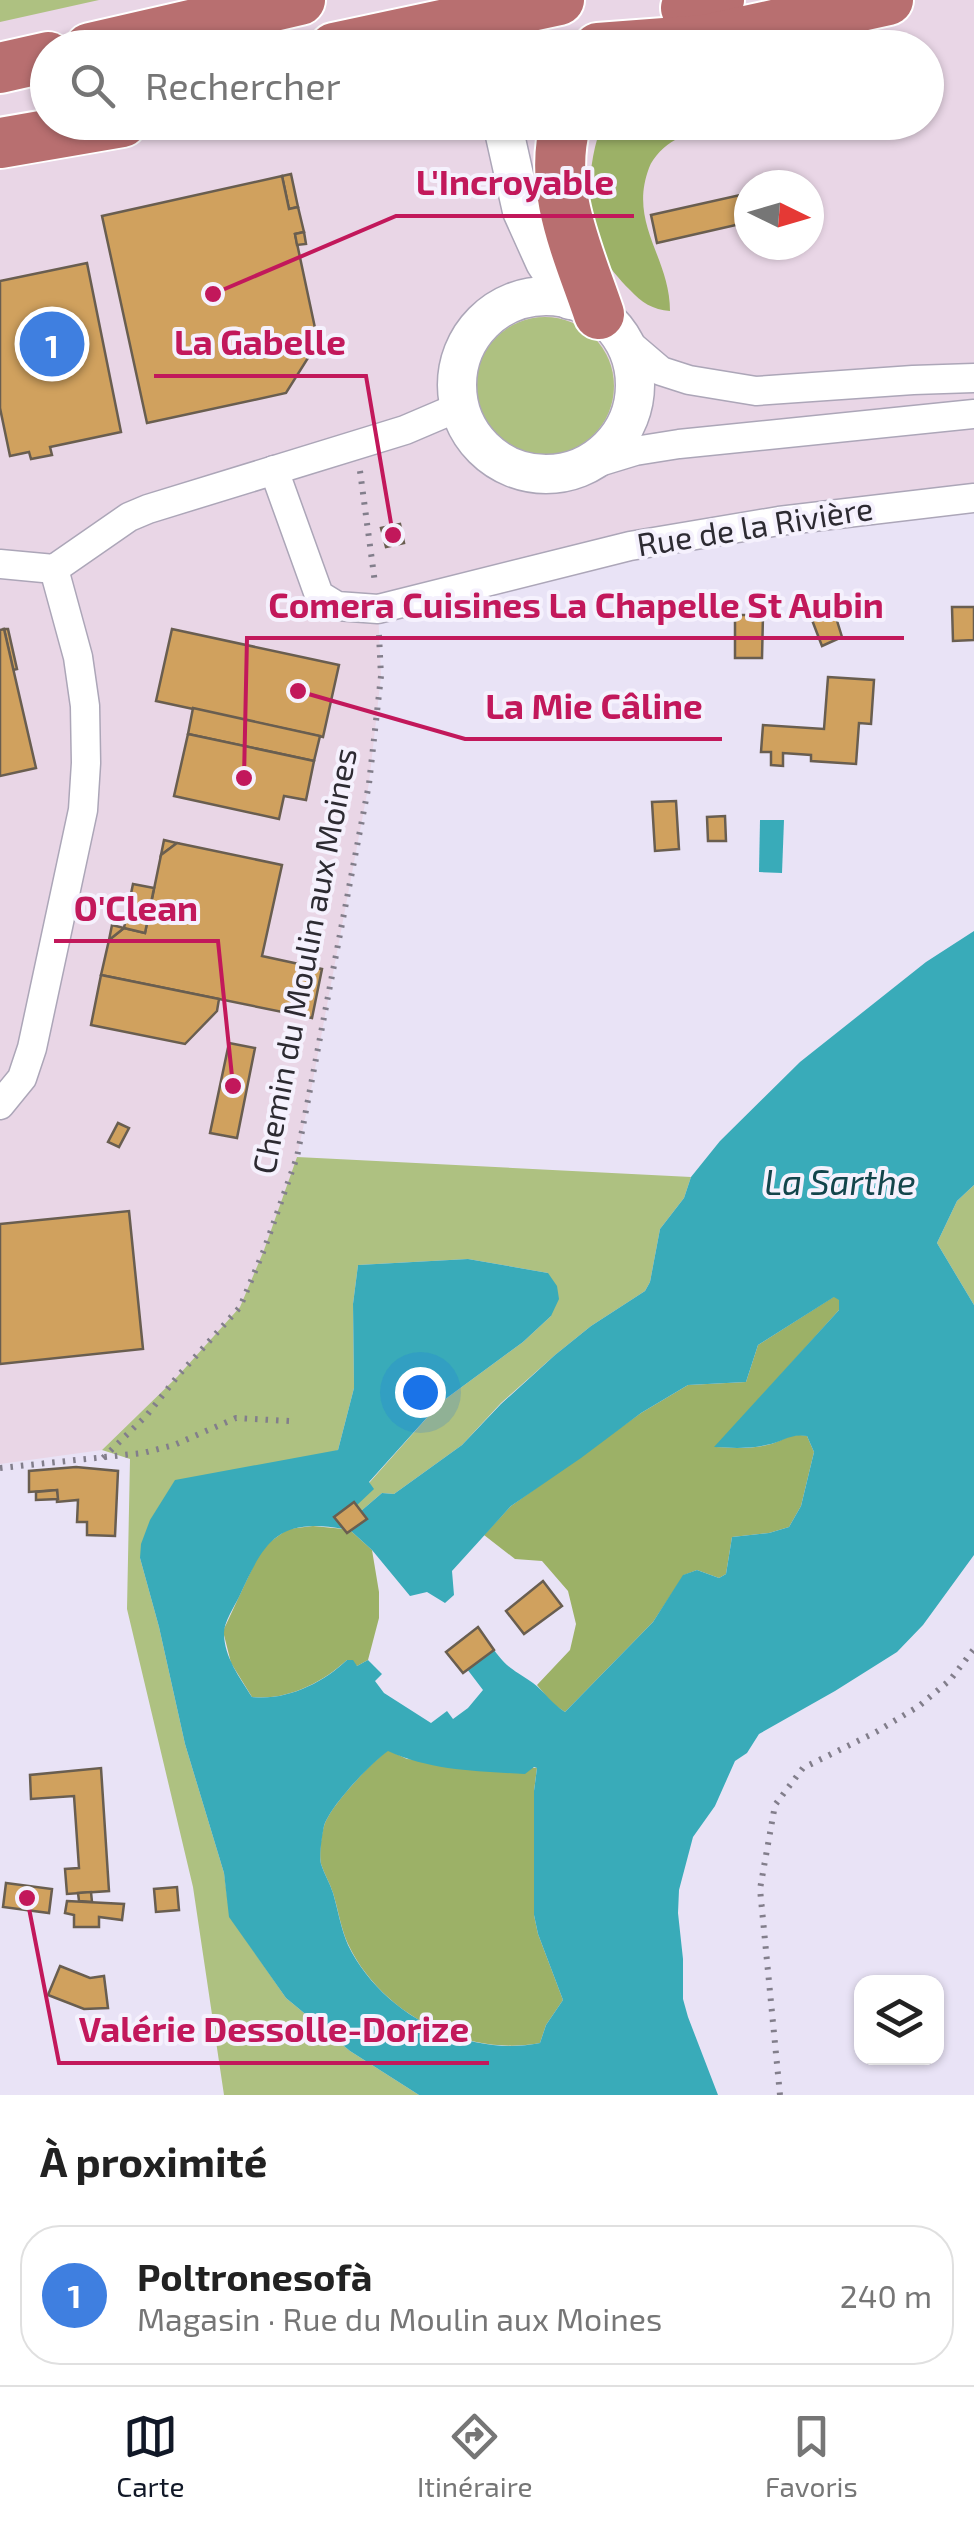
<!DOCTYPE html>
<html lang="fr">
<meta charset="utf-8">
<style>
body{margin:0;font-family:"Exo 2",sans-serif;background:#f2f2f2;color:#222}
.controls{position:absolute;right:30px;bottom:30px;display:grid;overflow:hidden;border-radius:20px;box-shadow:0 2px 8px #0004}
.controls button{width:90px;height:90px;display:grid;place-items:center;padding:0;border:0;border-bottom:2px solid #e0e0e0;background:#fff;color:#222;font:50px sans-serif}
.compass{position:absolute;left:734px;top:170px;width:90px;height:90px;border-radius:50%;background:#fff;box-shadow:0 2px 8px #0004;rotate:95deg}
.you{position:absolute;left:420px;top:1392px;width:35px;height:35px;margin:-25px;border:8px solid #fff;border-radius:50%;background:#1a73e8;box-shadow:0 0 0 15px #1a73e833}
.badge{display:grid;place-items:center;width:65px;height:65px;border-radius:50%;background:#111827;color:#fff;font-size:32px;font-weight:700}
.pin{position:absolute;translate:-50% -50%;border:5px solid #fff;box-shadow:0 2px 10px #0006}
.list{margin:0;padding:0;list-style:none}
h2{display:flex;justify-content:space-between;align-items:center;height:130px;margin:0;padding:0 40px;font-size:42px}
h2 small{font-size:32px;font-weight:400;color:#767676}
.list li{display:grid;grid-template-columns:65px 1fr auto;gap:30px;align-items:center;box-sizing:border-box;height:140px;margin:0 20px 20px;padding:0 20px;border:2px solid #e0e0e0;border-radius:40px}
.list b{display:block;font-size:38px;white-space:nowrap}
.list p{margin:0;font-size:32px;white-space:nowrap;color:#767676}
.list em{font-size:32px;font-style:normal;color:#767676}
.icon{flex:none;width:55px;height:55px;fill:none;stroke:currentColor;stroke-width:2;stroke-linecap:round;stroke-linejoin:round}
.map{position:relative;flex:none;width:974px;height:2095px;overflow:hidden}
.search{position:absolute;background:#fff;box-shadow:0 2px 8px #0004;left:30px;right:30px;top:30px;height:110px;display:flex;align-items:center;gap:25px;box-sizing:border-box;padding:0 35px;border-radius:55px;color:#767676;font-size:38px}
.sheet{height:290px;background:#fff}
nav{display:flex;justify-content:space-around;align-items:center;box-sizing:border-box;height:140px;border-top:2px solid #e0e0e0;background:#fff;font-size:28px;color:#767676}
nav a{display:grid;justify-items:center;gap:5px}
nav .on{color:#111827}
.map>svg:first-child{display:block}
</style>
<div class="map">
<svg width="974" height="2095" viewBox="0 0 974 2095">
<rect width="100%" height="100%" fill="#e9e3f6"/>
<path fill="#e9d6e6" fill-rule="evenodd" d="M 0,0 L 974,0 L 974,498 L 630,546 L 378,609 L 381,676 L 369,783 L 311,1090 L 297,1157 L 264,1250 L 240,1307 L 177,1377 L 102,1450 L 0,1464 ZM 48,48 L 926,48 L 926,122 L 48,122 ZM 749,185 L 809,185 L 809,245 L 749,245 Z"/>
<g fill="#aec181">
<path d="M 0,0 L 99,0 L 0,22 Z"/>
<circle cx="545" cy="386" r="69"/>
<path d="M 297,1157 L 691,1177 L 684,1198 L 660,1229 L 650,1282 L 645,1291 L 591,1326 L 555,1355 L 501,1403 L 462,1445 L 394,1494 L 382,1493 L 361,1511 L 356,1506 L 369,1483 L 440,1403 L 523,1342 L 551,1316 L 548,1273 L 468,1259 L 358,1265 L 353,1304 L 354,1388 L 338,1450 L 140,1558 L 159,1627 L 185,1744 L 224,1873 L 230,1917 L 286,1998 L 350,2051 L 419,2095 L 224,2095 L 193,1887 L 127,1609 L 130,1459 L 102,1450 L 177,1377 L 240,1307 L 264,1250 Z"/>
<path d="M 974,1185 L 974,1305 L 937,1243 L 957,1201 Z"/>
</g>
<g fill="#9cb167">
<path d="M 603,123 L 728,123 L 728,125 C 711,131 692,131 675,140 C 665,145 653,157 649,168 C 628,224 670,257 670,311 C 653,310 641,302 630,290 C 617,277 605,263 598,246 C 585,210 588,157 603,123 Z"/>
<path d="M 835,1296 L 840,1300 L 839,1310 L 716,1447 C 733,1448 750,1449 767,1445 C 785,1441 788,1432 807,1436 L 814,1452 L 801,1506 L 789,1527 L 769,1533 L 732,1537 L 726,1574 L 719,1578 L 697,1570 L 684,1575 L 653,1622 L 565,1712 L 553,1704 L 537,1685 L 570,1650 L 576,1624 L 568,1591 L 542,1561 L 515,1559 L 484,1535 L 511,1506 L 641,1413 L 688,1385 L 746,1382 L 758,1345 Z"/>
<path d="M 313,1526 L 344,1529 L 347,1533 L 351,1531 L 372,1550 L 379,1592 L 379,1618 L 368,1660 L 357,1666 L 347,1660 C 322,1683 286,1701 252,1697 L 231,1663 L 223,1631 L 258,1556 L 267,1544 L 288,1529 Z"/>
<path d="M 388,1750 L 407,1759 L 537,1768 L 534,1791 L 534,1915 L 538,1934 L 563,2000 L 546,2025 L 540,2043 C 465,2057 381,2014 348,1944 C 341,1929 338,1909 333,1893 C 330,1883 324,1874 321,1864 C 319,1855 321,1836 324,1826 C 330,1806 371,1763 388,1750 Z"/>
</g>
<g fill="#39abb9" fill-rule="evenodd">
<path d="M 760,820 L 784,820 L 782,873 L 759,872 Z"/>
<path d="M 974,931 L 974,1185 L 957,1201 L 937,1243 L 974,1305 L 974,1555 L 923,1625 L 897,1652 L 835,1691 L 759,1734 L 747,1753 L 735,1761 L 715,1806 L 693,1837 L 679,1890 L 678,1913 L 683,1959 L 683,1999 L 688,2017 L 718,2095 L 419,2095 L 350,2051 L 286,1998 L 229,1917 L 224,1873 L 185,1744 L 159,1627 L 140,1558 L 141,1544 L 150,1520 L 175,1480 L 338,1450 L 354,1388 L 353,1304 L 358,1265 L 468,1259 L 548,1273 L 557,1286 L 559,1299 L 551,1316 L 523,1342 L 440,1403 L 369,1482 L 374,1489 L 356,1506 L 344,1529 C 277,1517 264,1542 239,1597 C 234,1607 224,1622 224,1633 C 224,1657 240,1678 252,1697 C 286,1701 323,1683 347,1660 L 353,1660 L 357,1666 L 368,1660 L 382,1674 L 375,1681 L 384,1693 L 431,1723 L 447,1711 L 453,1719 L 468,1708 L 483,1690 L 467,1669 L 494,1650 C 509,1670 513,1669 533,1683 C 545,1692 552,1704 565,1712 L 653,1622 L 683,1575 L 697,1570 L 719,1578 L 726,1574 L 732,1537 L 769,1533 L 789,1527 L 801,1506 L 814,1452 L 807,1436 C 790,1433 783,1442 766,1445 C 749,1449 731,1448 714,1447 L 839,1310 L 839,1300 L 834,1297 L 758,1345 L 746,1382 L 688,1385 L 641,1413 L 581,1458 L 511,1506 L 452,1571 L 454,1595 L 445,1603 L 427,1592 L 410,1596 L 372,1550 L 351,1531 L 366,1519 L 361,1511 L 382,1493 L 394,1494 L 462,1445 L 501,1404 L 555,1355 L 591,1326 L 645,1291 L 650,1282 L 660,1229 L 684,1198 L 691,1177 L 720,1141 L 800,1062 L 926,962 ZM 388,1751 C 432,1771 477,1771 525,1774 L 534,1767 L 537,1768 L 534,1791 L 534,1915 L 538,1934 L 563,2000 L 546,2025 L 540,2043 C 465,2058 381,2013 348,1945 C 341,1929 338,1910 333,1893 C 330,1883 324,1874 321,1864 C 319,1855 322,1836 324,1826 C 330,1806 371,1763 388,1751 Z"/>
</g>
<g fill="#d0a15e" stroke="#695e50" stroke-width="2.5">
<path d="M 291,174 L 298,207 L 289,209 L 282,176 Z"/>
<path d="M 282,176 L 289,209 L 298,207 L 304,232 L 295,234 L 318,342 L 286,393 L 147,423 L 102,216 Z"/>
<path d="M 749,193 L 749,222 L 657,243 L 651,215 Z"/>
<path d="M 304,232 L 306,244 L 297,245 L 295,234 Z"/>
<path d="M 87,263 L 121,432 L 50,447 L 52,455 L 31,459 L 29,452 L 10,456 L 0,408 L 0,281 Z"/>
<path d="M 400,524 L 404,543 L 386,547 L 381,528 Z"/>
<path d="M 952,607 L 974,607 L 974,640 L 953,641 Z"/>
<path d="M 834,611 L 842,637 L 822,646 L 812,620 Z"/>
<path d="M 735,615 L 763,615 L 762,658 L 735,658 Z"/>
<path d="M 4,629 L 8,629 L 17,669 L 13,670 Z"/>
<path d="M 4,629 L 36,768 L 0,776 L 0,630 Z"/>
<path d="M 172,629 L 339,665 L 323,737 L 156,701 Z"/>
<path d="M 828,677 L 874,680 L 871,724 L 859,723 L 856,764 L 811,761 L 811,755 L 783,753 L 783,766 L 771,765 L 771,752 L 761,752 L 763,725 L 824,729 Z"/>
<path d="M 193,708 L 320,736 L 314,761 L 188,734 Z"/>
<path d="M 188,734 L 314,761 L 306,800 L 284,796 L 279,819 L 174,796 Z"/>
<path d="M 676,801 L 679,849 L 655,851 L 652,802 Z"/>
<path d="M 725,816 L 726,841 L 708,841 L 707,817 Z"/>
<path d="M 164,840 L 177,843 L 161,855 Z"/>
<path d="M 177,843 L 282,865 L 262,956 L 322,969 L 312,1018 L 101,975 L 109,940 L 124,928 L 145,933 L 161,855 Z"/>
<path d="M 133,884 L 154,888 L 145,933 L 124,928 Z"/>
<path d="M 112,925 L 124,928 L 109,940 Z"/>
<path d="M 101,975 L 219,999 L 217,1011 L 185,1044 L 91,1025 Z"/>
<path d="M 229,1043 L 255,1048 L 237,1138 L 210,1133 Z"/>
<path d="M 118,1123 L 129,1128 L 119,1147 L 108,1142 Z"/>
<path d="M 129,1211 L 143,1349 L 0,1364 L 0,1224 Z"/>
<path d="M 76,1467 L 118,1471 L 115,1536 L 87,1535 L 87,1522 L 77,1522 L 78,1500 L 57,1502 L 57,1490 L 29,1492 L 29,1471 Z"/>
<path d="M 57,1490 L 58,1499 L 36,1500 L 36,1492 Z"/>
<path d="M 354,1502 L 367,1519 L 347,1533 L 334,1517 Z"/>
<path d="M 543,1581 L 562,1606 L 524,1634 L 506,1611 Z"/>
<path d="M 478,1627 L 494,1650 L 463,1673 L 446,1652 Z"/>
<path d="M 101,1768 L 109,1891 L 67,1894 L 65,1869 L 79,1868 L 74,1796 L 31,1799 L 30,1775 Z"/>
<path d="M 6,1883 L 52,1889 L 49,1913 L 3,1907 Z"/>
<path d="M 177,1887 L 179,1910 L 156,1912 L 154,1889 Z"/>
<path d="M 91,1892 L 92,1902 L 79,1901 L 78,1893 Z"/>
<path d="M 67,1901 L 124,1904 L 122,1920 L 99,1917 L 99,1927 L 74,1927 L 74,1915 L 65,1913 Z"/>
<path d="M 60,1966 L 90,1978 L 104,1976 L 108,2008 L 84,2009 L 48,1995 Z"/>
</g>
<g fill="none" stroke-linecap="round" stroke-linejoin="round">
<defs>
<g id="street">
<path d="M 620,336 L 661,371 L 689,380 L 756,391 L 913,380 L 974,378"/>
<path d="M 576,469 L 635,451 L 679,444 L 974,414"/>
<path d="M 274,470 L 319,595 L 337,606 L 378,609 L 630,546 L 779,521 L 974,498"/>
<path d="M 0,564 L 54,569 L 129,517 L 148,509 L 405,430 L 459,407"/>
<path d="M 0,1105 L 22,1078 L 32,1048 L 83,810 L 86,763 L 85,706 L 78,657 L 54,569"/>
</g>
<g id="secondary">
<path d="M 502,122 L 522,211 L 545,262 L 570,300"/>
<circle cx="546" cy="385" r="89"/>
</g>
<g id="highway">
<path d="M 686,8 L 719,0"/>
<path d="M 90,48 L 300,0"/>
<path d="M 334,48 L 559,0"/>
<path d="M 598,48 L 705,40 L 888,0"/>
<path d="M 0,68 L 48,57"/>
<path d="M 566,122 C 547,188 578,252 599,314"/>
<path d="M 0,143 L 122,122"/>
</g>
</defs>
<use href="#street" stroke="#aca6b8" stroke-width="31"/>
<use href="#secondary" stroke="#aca6b8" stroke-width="41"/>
<use href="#highway" stroke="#fff" stroke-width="54"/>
<g stroke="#827e8b" stroke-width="6" stroke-dasharray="2.5 8" stroke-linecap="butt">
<path d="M 360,471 L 375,583"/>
<path d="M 103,1458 L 147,1415 L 177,1377 L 240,1307 L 264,1250 L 297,1157 L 369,784 L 381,676 L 379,635"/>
<path d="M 0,1468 L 143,1453 L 174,1445 L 236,1418 L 289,1421"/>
<path d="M 780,2095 L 760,1889 L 775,1805 L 803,1768 L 876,1732 L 919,1706 L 950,1680 L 974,1649"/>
</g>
<use href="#street" stroke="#fff" stroke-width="28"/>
<use href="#secondary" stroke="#fff" stroke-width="38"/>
<use href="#highway" stroke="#b86f70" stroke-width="50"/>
</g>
<g text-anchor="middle" stroke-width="8" stroke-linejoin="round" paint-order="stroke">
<g font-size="32" fill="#2d2b32" stroke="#f5f1fd">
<text transform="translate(755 527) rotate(-9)" y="11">Rue de la Rivière</text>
<text transform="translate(305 961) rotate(-79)" y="11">Chemin du Moulin aux Moines</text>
</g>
<g font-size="35" font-style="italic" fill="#13454b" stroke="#f5f1fd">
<text x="840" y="1195">La Sarthe</text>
</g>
</g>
<path fill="none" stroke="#c2185b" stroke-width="4" d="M213 294L396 216H634M393 535L366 376H154M244 778L247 638H904M298 691L465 739H722M233 1086L218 941H54M27 1898L59 2063H489"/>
<g fill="#c2185b" stroke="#f5f1fd" stroke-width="4">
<circle cx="213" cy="294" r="10"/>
<circle cx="393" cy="535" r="10"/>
<circle cx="244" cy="778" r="10"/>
<circle cx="298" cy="691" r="10"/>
<circle cx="233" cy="1086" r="10"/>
<circle cx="27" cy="1898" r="10"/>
</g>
<g font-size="35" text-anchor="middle" font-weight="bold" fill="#c2185b" stroke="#f5f1fd" stroke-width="8" stroke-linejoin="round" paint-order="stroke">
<text x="515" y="195">L'Incroyable</text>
<text x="260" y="355">La Gabelle</text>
<text x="576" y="618">Comera Cuisines La Chapelle St Aubin</text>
<text x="594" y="719">La Mie Câline</text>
<text x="136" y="921">O'Clean</text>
<text x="274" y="2042">Valérie Dessolle-Dorize</text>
</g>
</svg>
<div class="controls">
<button><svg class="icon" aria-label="layers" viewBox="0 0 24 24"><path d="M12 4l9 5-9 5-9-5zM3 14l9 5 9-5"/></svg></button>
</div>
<svg class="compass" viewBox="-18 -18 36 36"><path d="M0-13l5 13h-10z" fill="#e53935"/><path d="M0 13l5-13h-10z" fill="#767676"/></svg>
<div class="you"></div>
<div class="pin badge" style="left:52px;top:344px;background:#3f7fe0">1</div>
<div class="search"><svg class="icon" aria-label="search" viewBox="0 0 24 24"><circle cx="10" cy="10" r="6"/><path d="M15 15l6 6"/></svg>Rechercher</div>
</div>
<section class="sheet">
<h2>À proximité<small></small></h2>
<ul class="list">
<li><span class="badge" style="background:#3f7fe0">1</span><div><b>Poltronesofà</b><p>Magasin · Rue du Moulin aux Moines</p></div><em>240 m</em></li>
</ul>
</section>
<nav>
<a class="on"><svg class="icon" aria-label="map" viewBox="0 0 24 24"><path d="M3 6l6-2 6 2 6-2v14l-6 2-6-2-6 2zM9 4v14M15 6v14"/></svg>Carte</a>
<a><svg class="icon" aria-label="directions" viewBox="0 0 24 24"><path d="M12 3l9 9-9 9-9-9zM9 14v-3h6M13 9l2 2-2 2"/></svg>Itinéraire</a>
<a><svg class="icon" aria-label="saved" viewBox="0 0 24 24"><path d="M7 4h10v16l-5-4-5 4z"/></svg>Favoris</a>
</nav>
